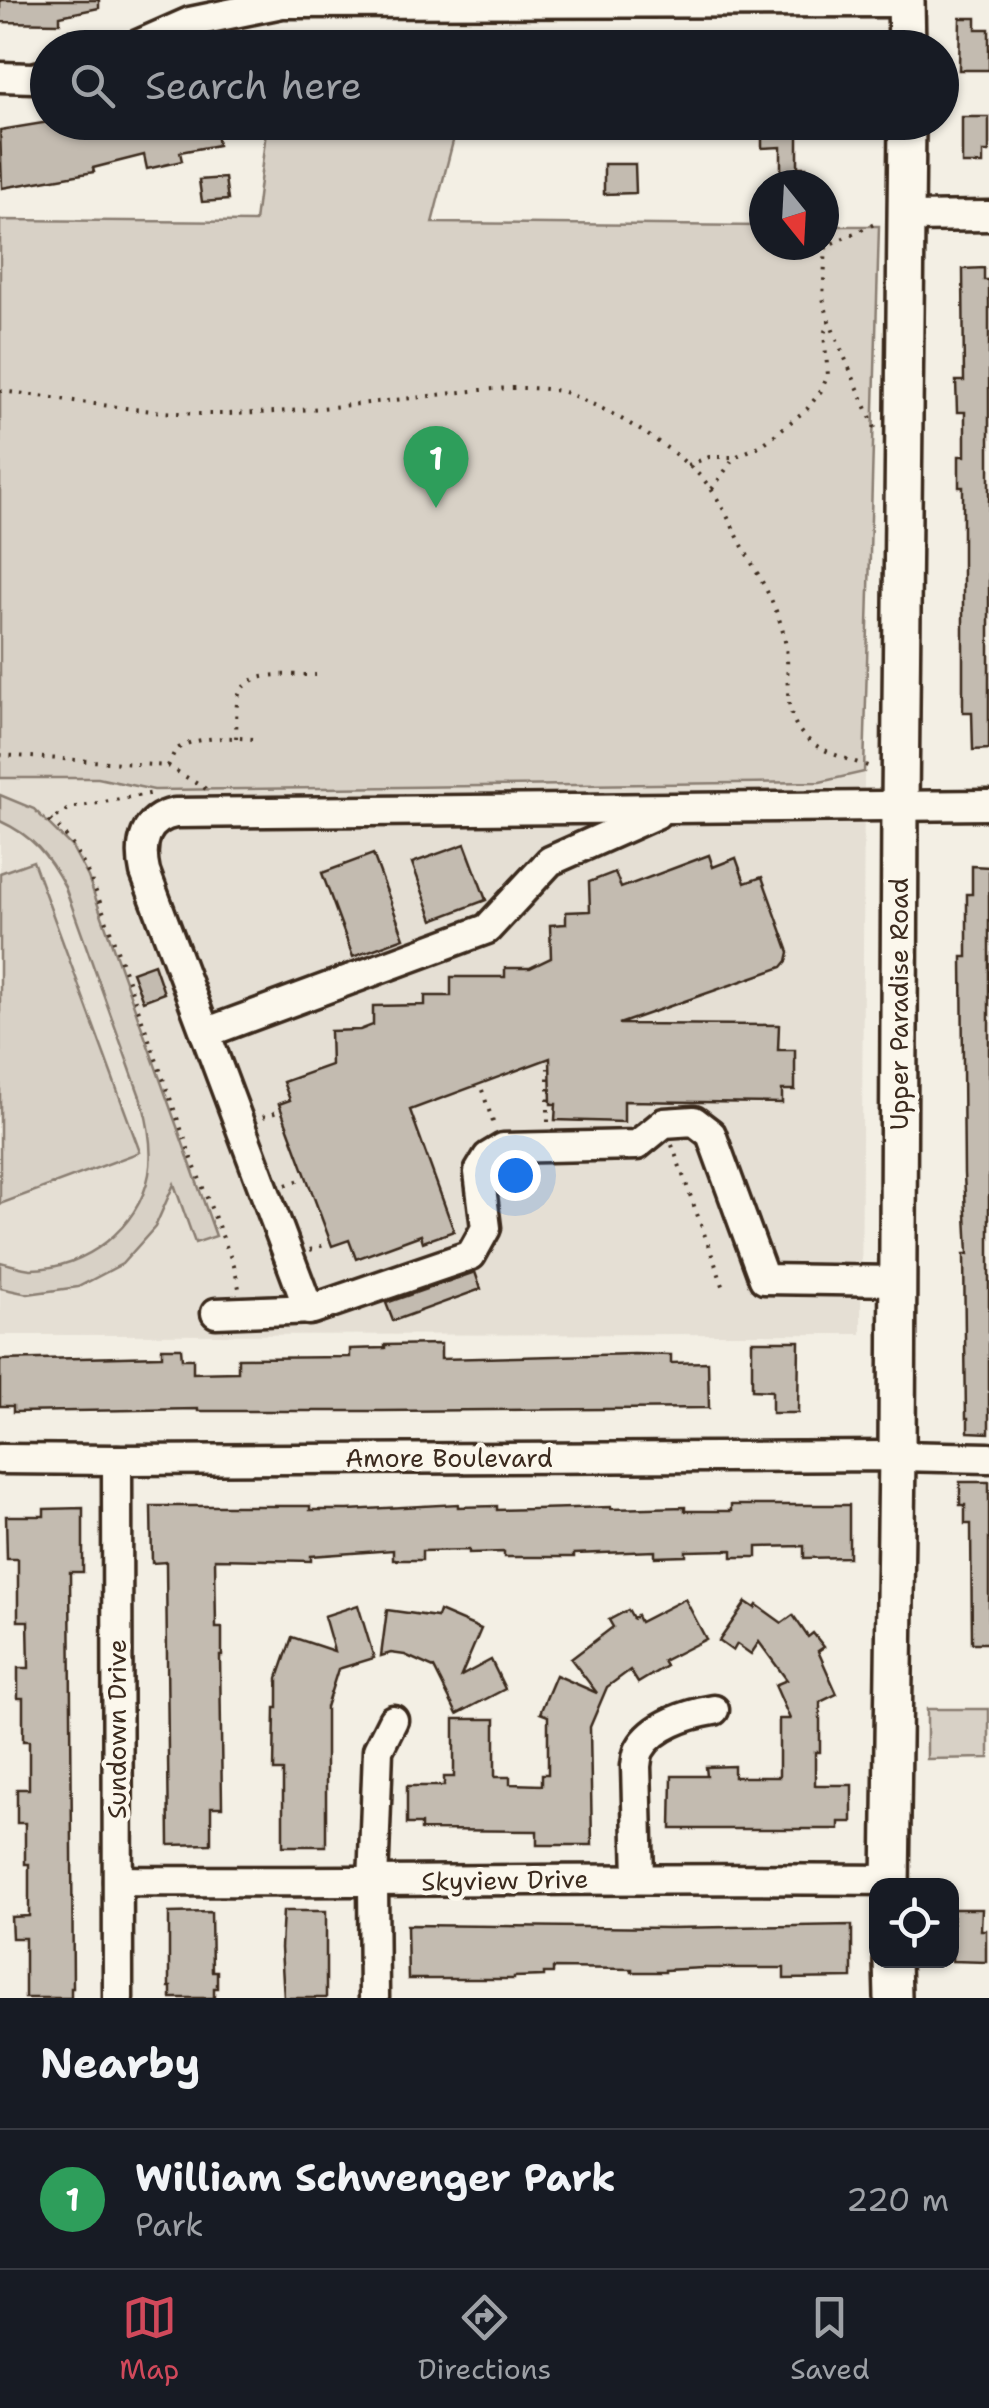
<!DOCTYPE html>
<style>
body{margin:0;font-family:"Shantell Sans",sans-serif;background:#20242c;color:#f1f3f6}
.controls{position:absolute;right:30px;bottom:30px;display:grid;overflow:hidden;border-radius:20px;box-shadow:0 2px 8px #0004}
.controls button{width:90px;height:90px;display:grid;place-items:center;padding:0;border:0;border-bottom:2px solid #363941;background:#171b24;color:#f1f3f6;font:50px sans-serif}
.compass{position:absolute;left:749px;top:170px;width:90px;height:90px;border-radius:50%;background:#171b24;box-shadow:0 2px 8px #0004;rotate:162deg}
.you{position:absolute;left:515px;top:1175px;width:35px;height:35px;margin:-25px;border:8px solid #fff;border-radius:50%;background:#1a73e8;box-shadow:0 0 0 15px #1a73e833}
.badge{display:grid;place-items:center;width:65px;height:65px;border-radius:50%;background:#d1495b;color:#fff;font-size:32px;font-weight:700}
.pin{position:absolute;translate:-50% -82px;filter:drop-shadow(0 2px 5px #0008)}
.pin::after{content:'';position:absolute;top:52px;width:35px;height:30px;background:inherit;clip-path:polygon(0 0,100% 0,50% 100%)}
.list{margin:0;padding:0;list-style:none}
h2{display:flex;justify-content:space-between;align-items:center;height:130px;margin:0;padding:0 40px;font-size:42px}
h2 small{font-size:32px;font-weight:400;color:#9ea1a6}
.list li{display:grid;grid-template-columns:65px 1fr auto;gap:30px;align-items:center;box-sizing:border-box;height:140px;padding:0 40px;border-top:2px solid #363941}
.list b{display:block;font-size:38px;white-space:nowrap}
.list p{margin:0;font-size:32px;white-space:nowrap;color:#9ea1a6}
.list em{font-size:32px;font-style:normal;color:#9ea1a6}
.icon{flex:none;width:55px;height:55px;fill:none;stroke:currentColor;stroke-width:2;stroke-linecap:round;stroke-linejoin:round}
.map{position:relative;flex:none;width:989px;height:1998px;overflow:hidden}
.search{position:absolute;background:#171b24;box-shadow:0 2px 8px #0004;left:30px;right:30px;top:30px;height:110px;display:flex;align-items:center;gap:25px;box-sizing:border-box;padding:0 35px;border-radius:55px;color:#9ea1a6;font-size:38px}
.sheet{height:270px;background:#171b24}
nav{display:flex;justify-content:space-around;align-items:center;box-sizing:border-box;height:140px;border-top:2px solid #363941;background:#171b24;font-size:28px;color:#9ea1a6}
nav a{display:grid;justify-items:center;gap:5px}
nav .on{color:#d1495b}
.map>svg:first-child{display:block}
</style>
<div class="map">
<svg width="989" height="1998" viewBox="0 0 989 1998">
<rect width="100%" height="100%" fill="#f3efe4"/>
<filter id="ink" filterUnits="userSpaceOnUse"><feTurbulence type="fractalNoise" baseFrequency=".01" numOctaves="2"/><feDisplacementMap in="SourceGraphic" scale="20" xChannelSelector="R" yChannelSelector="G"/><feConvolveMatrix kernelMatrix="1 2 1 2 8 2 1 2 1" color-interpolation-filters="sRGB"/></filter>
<g filter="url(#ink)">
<path fill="#e5dfd4" d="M 864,772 L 861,1334 L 0,1335 L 0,778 L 98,778 L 154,790 L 820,782 Z"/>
<g fill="#d8d1c6" stroke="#8a7e72" stroke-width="2.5">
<path d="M 458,122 L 432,223 L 764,226 L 764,245 L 824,245 L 824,226 L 879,226 L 864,772 L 820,782 L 154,790 L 98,778 L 0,778 L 0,220 L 255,222 L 267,123 Z"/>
<path d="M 0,795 L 34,809 L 72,847 L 88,877 L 216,1236 L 195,1243 L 174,1184 L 155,1227 L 122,1264 L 78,1287 L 28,1294 L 0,1288 L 0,1262 C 10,1264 21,1268 31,1269 C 85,1269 139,1228 149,1174 C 153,1151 149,1127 143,1105 L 65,887 C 48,855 33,836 0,821 Z"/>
<path d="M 33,861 L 140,1152 L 0,1204 L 0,873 Z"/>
<path d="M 927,1709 L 989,1709 L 989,1758 L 927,1759 Z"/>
</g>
<g fill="#c3bbb0" stroke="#3b2a1e" stroke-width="2.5">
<path d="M 0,0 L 99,0 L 99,8 L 60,16 L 60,23 L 0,22 Z"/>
<path d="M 960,18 L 976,18 L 976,29 L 989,29 L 989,70 L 959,70 Z"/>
<path d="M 962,117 L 989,117 L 989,152 L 983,152 L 983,164 L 962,164 Z"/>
<path d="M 49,122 L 214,122 L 218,145 L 180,152 L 182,161 L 147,169 L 144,155 L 93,168 L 94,172 L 2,188 L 0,130 Z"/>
<path d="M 762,122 L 793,122 L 793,131 L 798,131 L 798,167 L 806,167 L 806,185 L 781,185 L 781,147 L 762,148 Z"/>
<path d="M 604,164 L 635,164 L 636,193 L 604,194 Z"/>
<path d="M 225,178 L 228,200 L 202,202 L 199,180 Z"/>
<path d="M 984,268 L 984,280 L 989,280 L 989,749 L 973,750 L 972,712 L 963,712 L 963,487 L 959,487 L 959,456 L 965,456 L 965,412 L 957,412 L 956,381 L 964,381 L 963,269 Z"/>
<path d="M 465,844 L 486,900 L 433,920 L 412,863 Z"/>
<path d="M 373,854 L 404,938 L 353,957 L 322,873 Z"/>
<path d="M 709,855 L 713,867 L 736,858 L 745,883 L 762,877 L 789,952 L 787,961 L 782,967 L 619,1024 L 779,1025 L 778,1050 L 795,1050 L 795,1090 L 782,1090 L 782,1103 L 624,1101 L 624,1122 L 555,1120 L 556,1104 L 551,1104 L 550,1058 L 410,1110 L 454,1231 L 423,1242 L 421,1235 L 356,1259 L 349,1240 L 332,1246 L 279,1104 L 290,1100 L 283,1082 L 331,1065 L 330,1031 L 360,1030 L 373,1025 L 373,1006 L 425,1005 L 425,996 L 451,996 L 451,977 L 505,977 L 505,968 L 530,968 L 551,958 L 550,925 L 566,924 L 566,912 L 590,911 L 589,882 L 615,872 L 621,888 Z"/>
<path d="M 972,866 L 989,867 L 989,1433 L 968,1432 L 968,1418 L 966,1418 L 964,1254 L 968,1254 L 964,1174 L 962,957 L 967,957 L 967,894 L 972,894 Z"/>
<path d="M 154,964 L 164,993 L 143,1001 L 132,972 Z"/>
<path d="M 475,1272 L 481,1289 L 393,1321 L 386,1303 Z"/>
<path d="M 752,1341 L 799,1341 L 798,1413 L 772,1413 L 772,1391 L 752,1390 Z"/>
<path d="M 441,1344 L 441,1359 L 634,1354 L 671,1355 L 671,1363 L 708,1362 L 709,1408 L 382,1411 L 198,1411 L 198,1409 L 13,1412 L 13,1406 L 0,1406 L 0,1360 L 162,1356 L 162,1348 L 181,1348 L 182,1359 L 193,1359 L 193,1373 L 238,1372 L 238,1358 L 350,1357 L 350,1349 L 385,1348 L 385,1345 Z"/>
<path d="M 960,1482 L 989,1482 L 989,1643 L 972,1643 L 971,1524 L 965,1524 L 965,1505 L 960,1505 Z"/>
<path d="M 458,1504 L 458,1507 L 497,1506 L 497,1510 L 611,1507 L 611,1509 L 685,1507 L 685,1511 L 731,1511 L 731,1505 L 849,1505 L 849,1557 L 804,1558 L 804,1546 L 757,1547 L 757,1557 L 732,1557 L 732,1550 L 686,1551 L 686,1556 L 655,1557 L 655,1551 L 574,1554 L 574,1557 L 504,1557 L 504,1552 L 469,1553 L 469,1550 L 422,1551 L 422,1560 L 393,1560 L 393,1550 L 311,1556 L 311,1561 L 215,1559 L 216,1628 L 222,1628 L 222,1656 L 220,1656 L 222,1807 L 211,1807 L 211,1844 L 169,1845 L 166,1562 L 152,1563 L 151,1506 L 310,1506 L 310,1510 L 348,1510 Z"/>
<path d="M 83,1508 L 83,1572 L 70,1572 L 73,1988 L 71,1988 L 71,1998 L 25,1998 L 25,1938 L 12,1938 L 11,1917 L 29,1916 L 29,1864 L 25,1864 L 25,1823 L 17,1823 L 17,1789 L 29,1789 L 29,1741 L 23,1741 L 23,1698 L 18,1698 L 18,1668 L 29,1668 L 28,1621 L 18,1621 L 18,1559 L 7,1559 L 6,1516 L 44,1516 L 44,1509 Z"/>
<path d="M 685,1599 L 706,1639 L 663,1661 L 666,1666 L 638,1683 L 630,1670 L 607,1687 L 590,1727 L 592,1845 L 537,1845 L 537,1831 L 421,1830 L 421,1824 L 407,1824 L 407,1786 L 444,1786 L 444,1777 L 454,1777 L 454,1719 L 495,1719 L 495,1777 L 510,1777 L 510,1784 L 542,1785 L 542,1774 L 548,1774 L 548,1716 L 540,1713 L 556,1675 L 597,1693 L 571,1659 L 613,1627 L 609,1620 L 628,1610 L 633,1619 L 637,1616 L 640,1622 Z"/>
<path d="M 746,1602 L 755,1608 L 757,1605 L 782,1623 L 793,1615 L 808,1637 L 813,1633 L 824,1647 L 818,1651 L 837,1694 L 820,1702 L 820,1752 L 815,1752 L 815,1785 L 852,1785 L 852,1822 L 839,1822 L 839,1829 L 671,1829 L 672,1776 L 707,1776 L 706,1767 L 734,1766 L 734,1777 L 779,1777 L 779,1719 L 790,1719 L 775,1685 L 787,1680 L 759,1642 L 751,1654 L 737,1644 L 733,1651 L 719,1641 Z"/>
<path d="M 358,1605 L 374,1658 L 338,1669 L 326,1707 L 326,1846 L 283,1846 L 283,1771 L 274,1771 L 275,1708 L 278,1708 L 278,1678 L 292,1637 L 334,1651 L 324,1616 Z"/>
<path d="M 387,1610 L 437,1617 L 439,1611 L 481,1629 L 461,1676 L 491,1660 L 505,1689 L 457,1714 L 434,1668 L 405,1655 L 391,1653 L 381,1656 Z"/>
<path d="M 953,1909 L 982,1909 L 981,1930 L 986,1930 L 986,1962 L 952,1961 Z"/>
<path d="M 283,1911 L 326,1911 L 326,1998 L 284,1998 L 281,1948 Z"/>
<path d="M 211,1912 L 212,1971 L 217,1971 L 217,1988 L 214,1988 L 214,1998 L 171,1998 L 171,1987 L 169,1987 L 169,1913 Z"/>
<path d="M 407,1925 L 670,1928 L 852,1925 L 852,1978 L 784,1979 L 784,1968 L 703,1968 L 665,1970 L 665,1972 L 632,1972 L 632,1969 L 553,1968 L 553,1973 L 544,1973 L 544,1976 L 514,1977 L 514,1979 L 408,1979 Z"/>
</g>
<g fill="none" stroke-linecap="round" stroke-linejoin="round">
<defs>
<g id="minor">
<path d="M 131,48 L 190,22 L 282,3 L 906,2"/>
<path d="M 0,77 L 33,78 L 48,74"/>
<path d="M 908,217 L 989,216"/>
<path d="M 205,1033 L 487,929 L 550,861 L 656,814"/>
<path d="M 309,1310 L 145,872 C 139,844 144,819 175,813 L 989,805"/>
<path d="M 216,1313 L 313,1309 L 471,1255 L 486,1228 L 479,1172 L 488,1157 L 503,1148 L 637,1145 L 664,1123 L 694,1121 L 711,1134 L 764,1279 L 898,1281"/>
<path d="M 0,1459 L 117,1460 L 897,1456 L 989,1458"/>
<path d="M 117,1460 L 118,1998"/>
<path d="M 639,1878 L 636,1766 C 637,1760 637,1754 640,1749 C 653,1725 689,1714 714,1710"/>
<path d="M 118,1881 C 376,1883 633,1877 891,1880"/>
<path d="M 374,1998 L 373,1883 L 378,1750 L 393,1720"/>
</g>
<g id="major">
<path d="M 906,0 L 907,48"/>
<path d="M 891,1886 L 897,1456 L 900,805 L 907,122"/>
<path d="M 892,1960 L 893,1998"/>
</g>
</defs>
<use href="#minor" stroke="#3b2a1e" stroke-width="35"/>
<use href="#major" stroke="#3b2a1e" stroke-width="42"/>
<g stroke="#3b2a1e" stroke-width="4" stroke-dasharray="2.5 8" stroke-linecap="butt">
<path d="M 0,391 C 73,399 144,415 218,414 C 283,414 348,405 413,398 C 457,393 521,382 564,392 C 573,395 583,400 592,404 C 626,419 693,460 713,492 C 727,513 737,537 749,558 C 765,587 782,615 786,648 C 790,677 782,712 803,735 C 819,752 850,760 871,767"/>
<path d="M 875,428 L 829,321 L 823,298 L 826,246 L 879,222"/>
<path d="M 688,465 L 709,457 L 735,457"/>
<path d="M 712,489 L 735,457 L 762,445 L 807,409 L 821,391 L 828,375 L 824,334 L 828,323"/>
<path d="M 236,738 C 237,725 235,711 238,698 C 244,668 293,676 316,675"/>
<path d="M 0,755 L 168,766 L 206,789"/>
<path d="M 168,766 C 168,765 175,751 175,751 C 190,736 233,737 252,739"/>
<path d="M 51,820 C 74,841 85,866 97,894 L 194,1165 L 234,1266 L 239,1288"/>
<path d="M 48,823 L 70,808 L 154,793"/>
<path d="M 482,1090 L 494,1125"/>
<path d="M 263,1117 L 280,1111"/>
<path d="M 548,1122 L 548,1068"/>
<path d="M 672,1145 L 725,1291"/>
<path d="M 286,1185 L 305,1178"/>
<path d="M 310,1250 L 329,1243"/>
</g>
<use href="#minor" stroke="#fbf7ec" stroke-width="28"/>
<use href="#major" stroke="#fbf7ec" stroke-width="35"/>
</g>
</g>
<g text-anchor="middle" stroke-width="9" stroke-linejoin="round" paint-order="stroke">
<g font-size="25" fill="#3b2a1e" stroke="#fbf7ec">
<text transform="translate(899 1004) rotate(-90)" y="9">Upper Paradise Road</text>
<text x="449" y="1467">Amore Boulevard</text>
<text transform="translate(117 1729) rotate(-90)" y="9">Sundown Drive</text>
<text transform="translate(505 1880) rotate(-1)" y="9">Skyview Drive</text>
</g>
</g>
</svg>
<div class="controls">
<button><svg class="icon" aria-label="locate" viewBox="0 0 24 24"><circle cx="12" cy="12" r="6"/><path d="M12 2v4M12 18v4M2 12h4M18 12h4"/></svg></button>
</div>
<svg class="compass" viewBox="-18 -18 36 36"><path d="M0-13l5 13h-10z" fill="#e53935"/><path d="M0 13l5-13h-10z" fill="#9ea1a6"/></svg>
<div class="you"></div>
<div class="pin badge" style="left:436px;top:508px;background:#2e9e5b">1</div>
<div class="search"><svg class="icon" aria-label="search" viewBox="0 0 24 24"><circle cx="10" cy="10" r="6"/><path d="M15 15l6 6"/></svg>Search here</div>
</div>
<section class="sheet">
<h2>Nearby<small></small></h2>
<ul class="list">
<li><span class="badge" style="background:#2e9e5b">1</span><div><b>William Schwenger Park</b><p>Park</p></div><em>220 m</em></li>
</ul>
</section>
<nav>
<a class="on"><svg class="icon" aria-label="map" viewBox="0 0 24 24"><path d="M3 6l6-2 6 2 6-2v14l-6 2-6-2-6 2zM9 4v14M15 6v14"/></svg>Map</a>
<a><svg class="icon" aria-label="directions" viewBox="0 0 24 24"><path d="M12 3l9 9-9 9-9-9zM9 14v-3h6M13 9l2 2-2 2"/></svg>Directions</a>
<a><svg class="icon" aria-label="saved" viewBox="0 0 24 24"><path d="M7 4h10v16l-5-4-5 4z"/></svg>Saved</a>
</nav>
